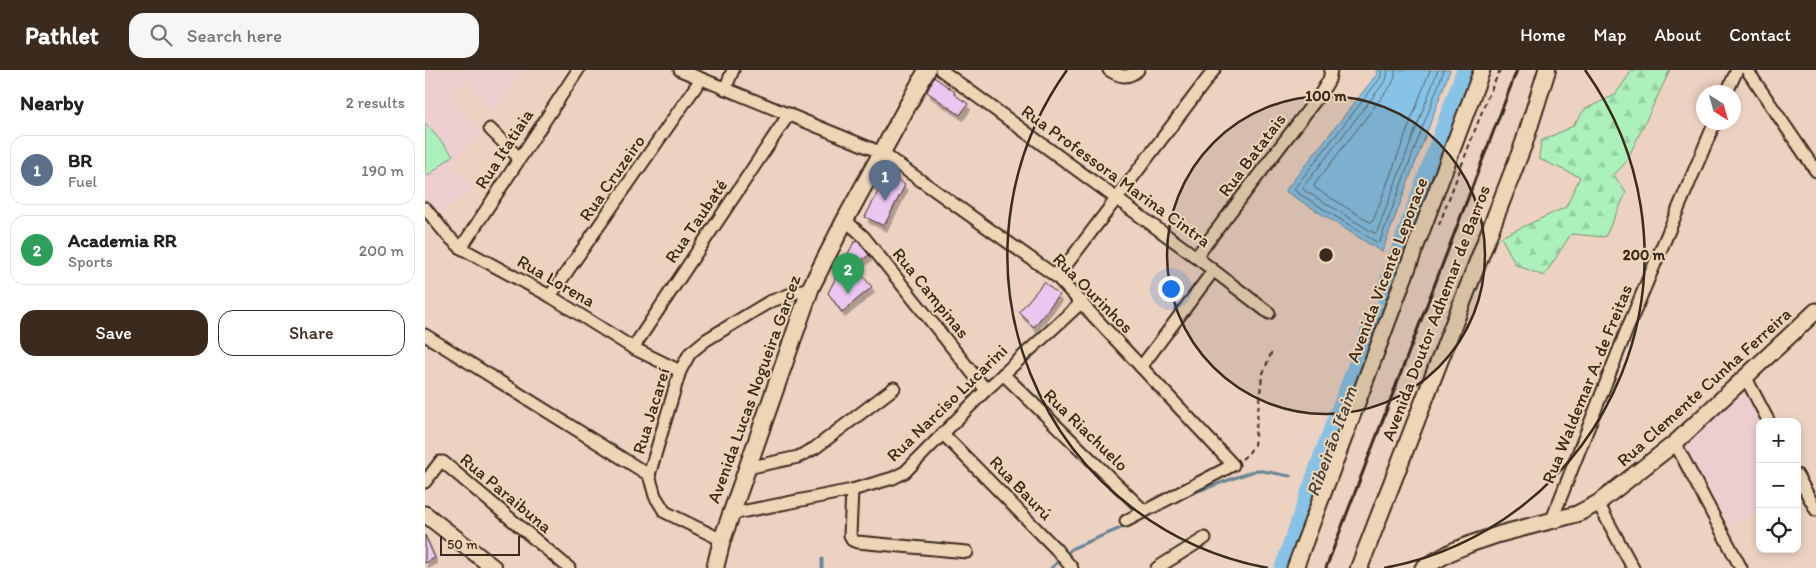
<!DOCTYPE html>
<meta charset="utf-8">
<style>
body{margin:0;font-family:Itim,sans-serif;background:#f6f6f6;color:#222}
.controls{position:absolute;right:15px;bottom:15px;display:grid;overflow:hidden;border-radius:10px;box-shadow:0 2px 8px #0003}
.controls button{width:45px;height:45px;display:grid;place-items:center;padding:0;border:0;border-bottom:1px solid #e0e0e0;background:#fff;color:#222;font:25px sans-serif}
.compass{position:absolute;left:1271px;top:15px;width:45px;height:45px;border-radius:50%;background:#fff;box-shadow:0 2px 8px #0003;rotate:143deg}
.scale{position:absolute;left:15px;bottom:12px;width:80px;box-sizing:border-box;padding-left:5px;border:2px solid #3b2a1e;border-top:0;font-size:14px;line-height:18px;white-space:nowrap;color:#3b2a1e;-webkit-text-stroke:4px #eed5b6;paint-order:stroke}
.you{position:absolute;left:745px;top:218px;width:18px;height:18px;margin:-12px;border:4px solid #fff;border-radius:50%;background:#1a73e8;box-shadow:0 0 0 8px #1a73e833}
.badge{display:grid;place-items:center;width:32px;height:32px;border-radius:50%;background:#3b2a1e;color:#fff;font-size:16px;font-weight:700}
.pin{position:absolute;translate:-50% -41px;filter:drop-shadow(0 1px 2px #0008)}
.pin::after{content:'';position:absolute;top:26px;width:18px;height:15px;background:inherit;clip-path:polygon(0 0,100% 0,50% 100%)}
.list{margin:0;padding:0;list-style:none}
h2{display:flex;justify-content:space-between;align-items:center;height:65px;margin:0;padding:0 20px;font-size:21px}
h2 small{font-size:16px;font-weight:400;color:#767676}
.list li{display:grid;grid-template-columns:32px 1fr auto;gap:15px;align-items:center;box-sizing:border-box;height:70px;margin:0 10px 10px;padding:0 10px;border:1px solid #e0e0e0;border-radius:15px}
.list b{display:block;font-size:19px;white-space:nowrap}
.list p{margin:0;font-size:16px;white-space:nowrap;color:#767676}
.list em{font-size:16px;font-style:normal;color:#767676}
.actions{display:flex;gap:10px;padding:15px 20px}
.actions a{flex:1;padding:11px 0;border:1px solid #3b2a1e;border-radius:15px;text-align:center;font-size:18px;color:#3b2a1e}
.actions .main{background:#3b2a1e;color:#fff}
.icon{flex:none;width:28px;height:28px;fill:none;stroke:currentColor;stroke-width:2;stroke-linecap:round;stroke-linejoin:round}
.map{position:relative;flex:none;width:1391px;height:498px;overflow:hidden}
header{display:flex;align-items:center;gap:30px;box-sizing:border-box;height:70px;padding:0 25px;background:#3b2a1e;color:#fff}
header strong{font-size:24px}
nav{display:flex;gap:28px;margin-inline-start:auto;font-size:18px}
.search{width:350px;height:45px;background:#f6f6f6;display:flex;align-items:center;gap:12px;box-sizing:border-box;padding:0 18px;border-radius:15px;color:#767676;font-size:19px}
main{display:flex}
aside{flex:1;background:#fff}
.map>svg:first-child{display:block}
</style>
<header>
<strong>Pathlet</strong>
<div class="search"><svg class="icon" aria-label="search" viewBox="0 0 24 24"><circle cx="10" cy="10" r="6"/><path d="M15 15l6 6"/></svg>Search here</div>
<nav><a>Home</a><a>Map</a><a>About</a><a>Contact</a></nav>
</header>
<main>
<aside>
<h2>Nearby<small>2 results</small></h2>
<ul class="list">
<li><span class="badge" style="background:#5c6f8a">1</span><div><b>BR</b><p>Fuel</p></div><em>190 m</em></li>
<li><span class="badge" style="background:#2e9e5b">2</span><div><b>Academia RR</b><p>Sports</p></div><em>200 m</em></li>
</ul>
<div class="actions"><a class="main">Save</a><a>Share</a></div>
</aside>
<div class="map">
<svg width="1391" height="498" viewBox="0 0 1391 498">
<defs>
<pattern id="forest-firs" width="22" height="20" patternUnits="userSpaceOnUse" patternTransform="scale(1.25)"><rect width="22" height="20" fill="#acf1bc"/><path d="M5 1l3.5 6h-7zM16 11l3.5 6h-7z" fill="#95cfa1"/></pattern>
<filter id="shadow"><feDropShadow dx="3" dy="5.5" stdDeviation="0" flood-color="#0004"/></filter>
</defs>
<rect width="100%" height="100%" fill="#edd2c2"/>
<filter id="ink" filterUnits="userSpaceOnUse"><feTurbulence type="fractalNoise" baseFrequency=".02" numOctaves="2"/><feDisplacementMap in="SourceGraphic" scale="10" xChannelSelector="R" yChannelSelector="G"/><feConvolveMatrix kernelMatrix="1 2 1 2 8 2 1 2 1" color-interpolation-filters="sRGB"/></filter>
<g filter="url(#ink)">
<g fill="#ecced0">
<path d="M 0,0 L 97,0 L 82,25 L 66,44 L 43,8 L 25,27 L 56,63 L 26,94 L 48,117 L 16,143 L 0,123 Z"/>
<path d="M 1321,327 L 1327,332 L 1337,352 L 1335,352 L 1335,439 L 1305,456 L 1260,376 L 1312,328 Z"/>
</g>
<path fill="url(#forest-firs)" stroke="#748e6d" d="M 1205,0 L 1245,0 L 1201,92 L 1189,105 L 1201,123 L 1180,167 L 1146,164 L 1119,206 L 1091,195 L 1076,167 L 1141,137 L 1155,107 L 1114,89 L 1116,71 L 1148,56 L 1160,39 L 1190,25 L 1204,5 Z"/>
<path fill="#acf1bc" stroke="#748e6d" d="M 0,53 L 28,85 L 3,106 L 0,103 Z"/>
<path fill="#86c3e6" stroke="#688696" d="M 951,0 L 1025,0 L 957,182 L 860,121 L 952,4 Z"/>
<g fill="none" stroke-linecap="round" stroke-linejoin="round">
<g stroke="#59676e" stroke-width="1">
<path d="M 956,0 L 956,7 L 869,119 L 870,121 L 953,173 L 955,171 L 1019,0"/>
<path d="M 963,0 L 961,10 L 878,117 L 879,120 L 949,163 L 952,162 L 1013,0"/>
<path d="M 970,0 L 970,7 L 967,14 L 889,115 L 890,118 L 945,152 L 948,151 L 1005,0"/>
</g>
<g stroke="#688696" stroke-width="3">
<path d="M 759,426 L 832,400 L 865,406"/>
<path d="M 713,450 L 728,443"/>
<path d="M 397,498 L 397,489"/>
<path d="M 626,498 L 648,478 L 703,455"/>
</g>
<g stroke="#86c3e6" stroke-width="19">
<path d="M 959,225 L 1041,0"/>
<path d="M 859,498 L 898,386 L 952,244"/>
</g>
</g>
<g fill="#ebc6f1" stroke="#3b2a1e" filter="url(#shadow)">
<path d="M 509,7 L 530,22 L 529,24 L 543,34 L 535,45 L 502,22 Z"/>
<path d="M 463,103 L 480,115 L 459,156 L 440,147 Z"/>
<path d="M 433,171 L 444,185 L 429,196 L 447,217 L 417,242 L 403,223 L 429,172 Z"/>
<path d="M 619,212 L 634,225 L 609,257 L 594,242 Z"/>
<path d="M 0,465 L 10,488 L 0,493 Z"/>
</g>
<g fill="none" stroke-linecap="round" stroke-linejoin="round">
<defs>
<g id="minor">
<path d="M 255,0 L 457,83 L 632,207 L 808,395 L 701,451"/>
<path d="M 516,0 L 771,187 L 844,243"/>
<path d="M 684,0 C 695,7 703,9 713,0"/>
<path d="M 1322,0 L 1391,101"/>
<path d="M 300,19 L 308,0"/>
<path d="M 1302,22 L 1312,0"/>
<path d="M 65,59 L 94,88"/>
<path d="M 0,138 L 22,165 L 36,178 L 125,226 L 208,278 L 255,301"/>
<path d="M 420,150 L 438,166 L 561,320"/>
<path d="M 36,178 L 153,0"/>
<path d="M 771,187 L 896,23 L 904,10 L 906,0"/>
<path d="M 632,207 L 789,0"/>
<path d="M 125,226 L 276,9"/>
<path d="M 0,265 L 224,405"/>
<path d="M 208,278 L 364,44"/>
<path d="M 716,297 L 788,201"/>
<path d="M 578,304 L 719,441"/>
<path d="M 1321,308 L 1344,352"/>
<path d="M 518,364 L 630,478 L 647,498"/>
<path d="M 1250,373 L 1316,498"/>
<path d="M 322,398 L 373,387 L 390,378 L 469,318"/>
<path d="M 224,405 L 255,301 L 265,283 L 281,270 L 344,232 L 386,217"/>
<path d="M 224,405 L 230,426 L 240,442 L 297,470"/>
<path d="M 1372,405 L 1391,440"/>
<path d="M 0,412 L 15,392 L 18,392 L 144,498"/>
<path d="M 427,420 L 425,465 L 427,470 L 432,472 L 542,482"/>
<path d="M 1173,433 L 1208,498"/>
<path d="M 306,444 L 427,420 L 468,408 L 480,402 L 561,320 L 657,232"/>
<path d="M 1126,452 L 1203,257 L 1290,52"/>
<path d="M 732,498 L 780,468"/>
</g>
<g id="tertiary">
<path d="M 0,444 L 69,498"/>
<path d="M 870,498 L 1057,0"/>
<path d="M 998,498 L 1028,481 L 1048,473 L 1075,464 L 1152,444 L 1173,433 L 1250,373 L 1391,241"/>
</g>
<g id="secondary">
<path d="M 290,498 L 297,470 L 386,217 L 420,150 L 502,0"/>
<path d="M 934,498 L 1099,73 L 1122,0"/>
</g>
</defs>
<use href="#minor" stroke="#3b2a1e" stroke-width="15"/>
<use href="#tertiary" stroke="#3b2a1e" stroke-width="19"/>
<use href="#secondary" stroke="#3b2a1e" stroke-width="20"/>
<g stroke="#3b2a1e" stroke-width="2" stroke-dasharray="5 4" stroke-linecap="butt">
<path d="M 1014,155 L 1061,31 L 1075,0"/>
<path d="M 817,389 L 823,384 L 829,375 L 837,306 L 847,281"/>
</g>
<use href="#minor" stroke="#eed5b6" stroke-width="11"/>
<use href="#tertiary" stroke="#eed5b6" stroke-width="15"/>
<use href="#secondary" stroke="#eed5b6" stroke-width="16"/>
<path stroke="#3b2a1e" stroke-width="3" d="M 901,498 L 1092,0"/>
</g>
</g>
<circle cx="901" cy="185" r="159" fill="#3b2a1e" fill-opacity=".12"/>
<g fill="none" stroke="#3b2a1e" stroke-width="2.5">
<circle cx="901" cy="185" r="159"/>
<path d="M843 498A318 318 0 0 1 642 0M1160 0A318 318 0 0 1 959 498"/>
</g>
<g text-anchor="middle" stroke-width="4" stroke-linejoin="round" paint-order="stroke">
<g font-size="18" fill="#3b2a1e" stroke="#eed5b6">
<text transform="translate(79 79) rotate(-57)" y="6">Rua Itatiaia</text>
<text transform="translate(827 85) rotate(-53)" y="6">Rua Batatais</text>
<text transform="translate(691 106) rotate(36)" y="6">Rua Professora Marina Cintra</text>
<text transform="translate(187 108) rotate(-55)" y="6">Rua Cruzeiro</text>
<text transform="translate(271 151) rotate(-56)" y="6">Rua Taubaté</text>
<text transform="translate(962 200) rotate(-69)" y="6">Avenida Vicente Leporace</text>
<text transform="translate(131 211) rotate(30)" y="6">Rua Lorena</text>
<text transform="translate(506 223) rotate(51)" y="6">Rua Campinas</text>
<text transform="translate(668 223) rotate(45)" y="6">Rua Ourinhos</text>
<text transform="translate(1011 243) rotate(-69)" y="6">Avenida Doutor Adhemar de Barros</text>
<text transform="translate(1162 314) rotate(-68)" y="6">Rua Waldemar A. de Freitas</text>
<text transform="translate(1279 317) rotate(-42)" y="6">Rua Clemente Cunha Ferreira</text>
<text transform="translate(329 319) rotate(-70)" y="6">Avenida Lucas Nogueira Garcez</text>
<text transform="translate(522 333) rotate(-44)" y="6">Rua Narciso Lucarini</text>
<text transform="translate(226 341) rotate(-73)" y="6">Rua Jacareí</text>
<text transform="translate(661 360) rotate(44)" y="6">Rua Riachuelo</text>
<text transform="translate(596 418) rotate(46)" y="6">Rua Baurú</text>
<text transform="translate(81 423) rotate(40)" y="6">Rua Paraibuna</text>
</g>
<g font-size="19" font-style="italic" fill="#46413c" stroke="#eed5b6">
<text transform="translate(906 371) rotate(-70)" y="7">Ribeirão Itaim</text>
</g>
</g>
<circle cx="901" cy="185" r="8" fill="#3b2a1e" stroke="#eed5b6" stroke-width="2.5"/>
<g font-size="15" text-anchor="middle" font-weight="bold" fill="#3b2a1e" stroke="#eed5b6" stroke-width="4" stroke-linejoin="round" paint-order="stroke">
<text x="901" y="31">100 m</text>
<text x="1219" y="190">200 m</text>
</g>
</svg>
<div class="controls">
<button>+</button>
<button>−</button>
<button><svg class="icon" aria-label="locate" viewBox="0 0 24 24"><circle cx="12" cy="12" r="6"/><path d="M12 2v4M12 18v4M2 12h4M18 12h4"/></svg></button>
</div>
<svg class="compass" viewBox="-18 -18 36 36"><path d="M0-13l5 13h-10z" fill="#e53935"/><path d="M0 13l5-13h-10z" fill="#767676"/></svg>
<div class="scale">50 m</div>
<div class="you"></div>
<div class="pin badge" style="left:460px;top:131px;background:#5c6f8a">1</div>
<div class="pin badge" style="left:423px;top:224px;background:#2e9e5b">2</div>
</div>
</main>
